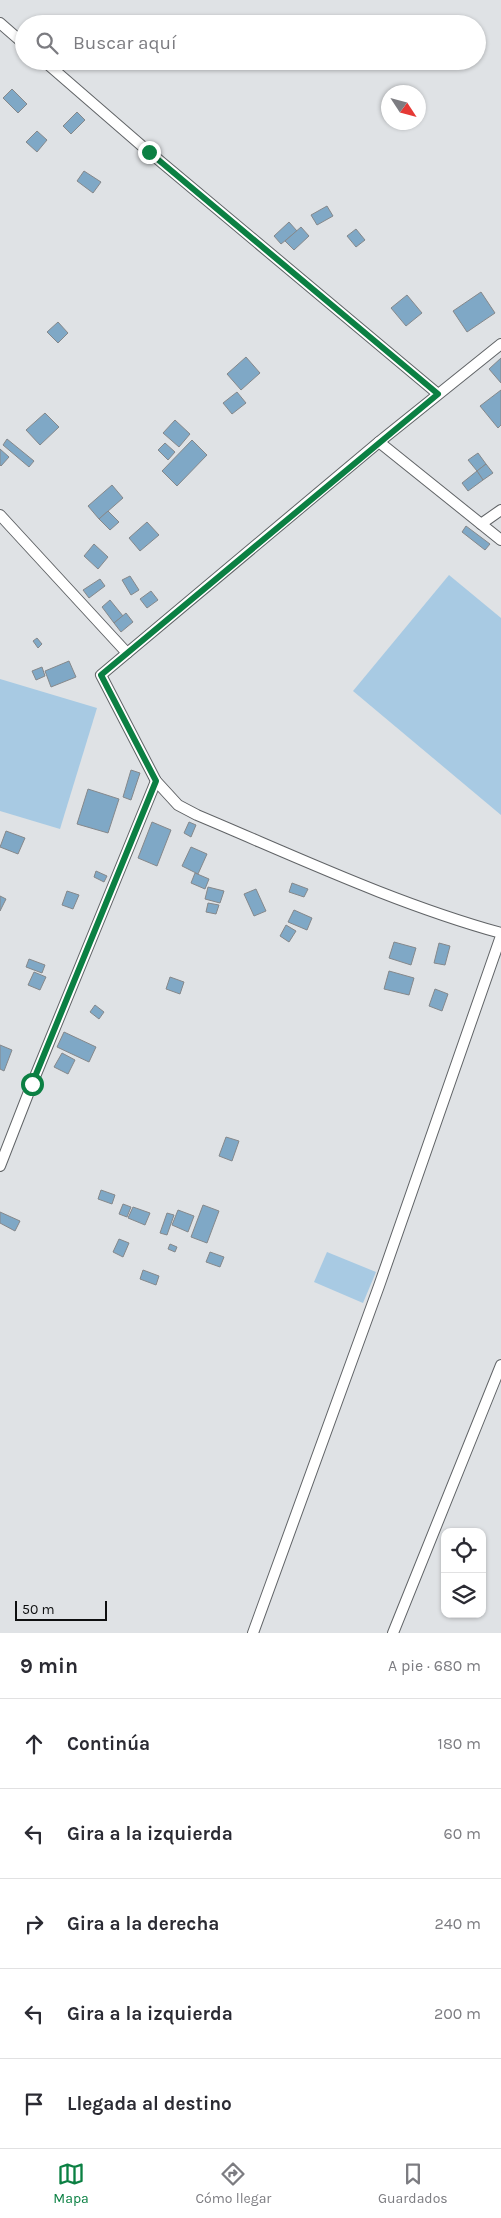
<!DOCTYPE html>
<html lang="es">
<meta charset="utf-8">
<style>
body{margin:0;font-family:Karla,sans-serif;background:#f2f2f3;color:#2b2b33}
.controls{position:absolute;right:15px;bottom:15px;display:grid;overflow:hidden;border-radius:10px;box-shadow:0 1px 4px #0004}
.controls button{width:45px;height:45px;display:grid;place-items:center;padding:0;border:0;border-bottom:1px solid #e1e1e2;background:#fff;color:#2b2b33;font:25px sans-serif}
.compass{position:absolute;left:381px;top:85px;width:45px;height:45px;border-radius:50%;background:#fff;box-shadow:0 1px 4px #0004;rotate:126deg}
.scale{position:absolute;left:15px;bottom:12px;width:92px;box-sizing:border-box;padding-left:5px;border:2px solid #0e0f10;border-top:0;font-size:14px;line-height:18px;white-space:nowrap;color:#0e0f10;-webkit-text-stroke:4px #dfe2e5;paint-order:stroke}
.stop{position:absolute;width:15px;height:15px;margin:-11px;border:4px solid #0b8043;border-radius:50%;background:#fff}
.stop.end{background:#0b8043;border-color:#fff;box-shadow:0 1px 5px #0008}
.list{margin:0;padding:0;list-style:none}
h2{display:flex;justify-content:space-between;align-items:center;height:65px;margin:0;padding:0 20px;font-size:21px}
h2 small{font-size:16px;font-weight:400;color:#7c7c81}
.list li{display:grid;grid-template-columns:32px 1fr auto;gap:15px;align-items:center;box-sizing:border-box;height:90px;padding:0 20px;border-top:1px solid #e1e1e2}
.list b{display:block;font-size:19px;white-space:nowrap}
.list em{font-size:16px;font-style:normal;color:#7c7c81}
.icon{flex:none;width:28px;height:28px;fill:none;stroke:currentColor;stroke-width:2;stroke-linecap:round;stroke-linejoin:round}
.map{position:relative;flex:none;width:501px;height:1633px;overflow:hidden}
.search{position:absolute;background:#fff;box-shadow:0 1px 4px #0004;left:15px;right:15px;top:15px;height:55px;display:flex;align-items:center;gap:12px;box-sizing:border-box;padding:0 18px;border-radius:28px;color:#7c7c81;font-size:19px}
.sheet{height:515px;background:#fff}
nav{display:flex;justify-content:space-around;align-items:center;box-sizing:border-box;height:70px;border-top:1px solid #e1e1e2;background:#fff;font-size:14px;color:#7c7c81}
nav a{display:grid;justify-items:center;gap:2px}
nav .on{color:#0b8043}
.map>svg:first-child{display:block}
</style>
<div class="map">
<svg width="501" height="1633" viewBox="0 0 501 1633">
<rect width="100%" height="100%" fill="#dfe2e5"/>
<g fill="#a8cae3">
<path d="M 449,575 L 501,618 L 501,815 L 353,691 Z"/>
<path d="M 0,679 L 97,708 L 60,829 L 0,811 Z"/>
<path d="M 327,1252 L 376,1272 L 363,1303 L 314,1282 Z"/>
</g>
<g fill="#7fa8c6" stroke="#85888b">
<path d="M 12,89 L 27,104 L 18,113 L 3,98 Z"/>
<path d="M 77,112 L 85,120 L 71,134 L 63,126 Z"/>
<path d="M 37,131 L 47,140 L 37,152 L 26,142 Z"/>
<path d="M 84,171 L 101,182 L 93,193 L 77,181 Z"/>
<path d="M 327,206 L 333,216 L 317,225 L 311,215 Z"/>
<path d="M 289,222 L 297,231 L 281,244 L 274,236 Z"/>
<path d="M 301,227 L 309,236 L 294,250 L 285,241 Z"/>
<path d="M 356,229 L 365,240 L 356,247 L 347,236 Z"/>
<path d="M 481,292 L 495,313 L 467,332 L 453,311 Z"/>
<path d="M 407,295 L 422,313 L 406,326 L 391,308 Z"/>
<path d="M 58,322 L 68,333 L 58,343 L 47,332 Z"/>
<path d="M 246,357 L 260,373 L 241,390 L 227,374 Z"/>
<path d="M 501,358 L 501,383 L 489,369 Z"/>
<path d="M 501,390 L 501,425 L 498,428 L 480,406 Z"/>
<path d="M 237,392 L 246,403 L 232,414 L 223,403 Z"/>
<path d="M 45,413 L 59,427 L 40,445 L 26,430 Z"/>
<path d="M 175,420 L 190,434 L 179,447 L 163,433 Z"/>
<path d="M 7,439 L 34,461 L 29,467 L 3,445 Z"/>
<path d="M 192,440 L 207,455 L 177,486 L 162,471 Z"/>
<path d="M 165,443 L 175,452 L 168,460 L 158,450 Z"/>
<path d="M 0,449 L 9,457 L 1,466 L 0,465 Z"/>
<path d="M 478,453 L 486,464 L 477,471 L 468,460 Z"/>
<path d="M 486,464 L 493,473 L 483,480 L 477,471 Z"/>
<path d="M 477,471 L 483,480 L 468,491 L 462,483 Z"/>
<path d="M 112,485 L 123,498 L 99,519 L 88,506 Z"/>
<path d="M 108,511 L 119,522 L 110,530 L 99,519 Z"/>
<path d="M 147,522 L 159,535 L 140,551 L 129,538 Z"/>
<path d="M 466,526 L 490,544 L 485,550 L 462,532 Z"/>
<path d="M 94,544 L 108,557 L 98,569 L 84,556 Z"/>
<path d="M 130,576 L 139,590 L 131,595 L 122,580 Z"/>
<path d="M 100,579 L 105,586 L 89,598 L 83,590 Z"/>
<path d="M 151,591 L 158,600 L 147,608 L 140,599 Z"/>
<path d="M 110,600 L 123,616 L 114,623 L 102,607 Z"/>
<path d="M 126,613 L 133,622 L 121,632 L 114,623 Z"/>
<path d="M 37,638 L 42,644 L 38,648 L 33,641 Z"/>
<path d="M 69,661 L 76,677 L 51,687 L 45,671 Z"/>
<path d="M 42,667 L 45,676 L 36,680 L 32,671 Z"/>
<path d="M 131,770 L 140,773 L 131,800 L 123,797 Z"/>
<path d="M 88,789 L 119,799 L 108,833 L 77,824 Z"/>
<path d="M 152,822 L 171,830 L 157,866 L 138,858 Z"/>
<path d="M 189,822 L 196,825 L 191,837 L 184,833 Z"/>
<path d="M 6,831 L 25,838 L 18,854 L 0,847 Z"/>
<path d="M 191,847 L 207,854 L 198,874 L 182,866 Z"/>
<path d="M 96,871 L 107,876 L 104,882 L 94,877 Z"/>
<path d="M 195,873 L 209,879 L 205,889 L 191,883 Z"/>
<path d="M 292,883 L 308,889 L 304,897 L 289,892 Z"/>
<path d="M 208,887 L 224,891 L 220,903 L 205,899 Z"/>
<path d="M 256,889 L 266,911 L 254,916 L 244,894 Z"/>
<path d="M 67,891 L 79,895 L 73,909 L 62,905 Z"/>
<path d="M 0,896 L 6,899 L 0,911 Z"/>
<path d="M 208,903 L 219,905 L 216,914 L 206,912 Z"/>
<path d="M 294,910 L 312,918 L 307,930 L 288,922 Z"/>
<path d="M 286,925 L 296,931 L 289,942 L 280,936 Z"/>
<path d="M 394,942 L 416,948 L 411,965 L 389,958 Z"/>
<path d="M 439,943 L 450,946 L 445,965 L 434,963 Z"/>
<path d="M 29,959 L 45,965 L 42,973 L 26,967 Z"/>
<path d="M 389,971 L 414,978 L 409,995 L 384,989 Z"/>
<path d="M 34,972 L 46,977 L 40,990 L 28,985 Z"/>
<path d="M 170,977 L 184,982 L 180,994 L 166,989 Z"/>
<path d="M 435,989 L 448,994 L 442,1011 L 429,1006 Z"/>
<path d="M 95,1005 L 104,1012 L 99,1019 L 90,1012 Z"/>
<path d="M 64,1032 L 96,1047 L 89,1062 L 57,1047 Z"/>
<path d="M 0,1045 L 12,1050 L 4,1071 L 0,1069 Z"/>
<path d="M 62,1053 L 75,1060 L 68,1074 L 54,1067 Z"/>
<path d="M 226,1137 L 239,1141 L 232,1161 L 219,1156 Z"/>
<path d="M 101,1190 L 115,1195 L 112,1204 L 98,1199 Z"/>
<path d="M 123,1204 L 131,1207 L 127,1217 L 119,1214 Z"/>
<path d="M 203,1205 L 219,1211 L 207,1243 L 191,1237 Z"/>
<path d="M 133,1207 L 150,1213 L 145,1225 L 128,1218 Z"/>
<path d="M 178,1210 L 194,1216 L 188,1232 L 172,1225 Z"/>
<path d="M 0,1212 L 20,1221 L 15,1231 L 0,1223 Z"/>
<path d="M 167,1213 L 174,1215 L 167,1235 L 160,1233 Z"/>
<path d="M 119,1239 L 129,1243 L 123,1257 L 113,1252 Z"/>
<path d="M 170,1244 L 177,1247 L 175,1252 L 168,1249 Z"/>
<path d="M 210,1252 L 224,1257 L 220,1267 L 206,1262 Z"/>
<path d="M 143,1270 L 159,1276 L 156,1285 L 140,1279 Z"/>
</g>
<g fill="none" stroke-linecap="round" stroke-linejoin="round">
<defs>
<g id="minor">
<path d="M 0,23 L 24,44"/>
<path d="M 44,61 L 142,146 L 438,394"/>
<path d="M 501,344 L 379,442 L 101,675 L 156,781 L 178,805 L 197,815 C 297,857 396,904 501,933"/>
<path d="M 379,442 L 501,540"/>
<path d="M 0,515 L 127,653"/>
<path d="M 481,524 L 501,510"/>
<path d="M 0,1166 L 32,1084 L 156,781"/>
<path d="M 253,1633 L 379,1286 L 501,936"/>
<path d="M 393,1633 L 501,1365"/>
</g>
</defs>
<use href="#minor" stroke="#616467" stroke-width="12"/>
<use href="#minor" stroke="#fff" stroke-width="10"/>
</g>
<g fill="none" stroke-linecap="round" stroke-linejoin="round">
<path stroke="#0b8043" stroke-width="6" d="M 32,1084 L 156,781 L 101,675 L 438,394 L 149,152"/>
</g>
</svg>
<div class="controls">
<button><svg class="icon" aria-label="locate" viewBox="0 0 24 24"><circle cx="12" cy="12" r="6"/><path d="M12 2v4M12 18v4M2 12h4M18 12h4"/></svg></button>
<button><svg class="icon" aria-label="layers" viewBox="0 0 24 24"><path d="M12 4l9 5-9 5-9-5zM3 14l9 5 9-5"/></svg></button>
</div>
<svg class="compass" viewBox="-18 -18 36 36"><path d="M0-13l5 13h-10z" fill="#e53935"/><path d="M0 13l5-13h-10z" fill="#7c7c81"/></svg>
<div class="scale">50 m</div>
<div class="stop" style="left:32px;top:1084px"></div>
<div class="stop end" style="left:149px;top:152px"></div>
<div class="search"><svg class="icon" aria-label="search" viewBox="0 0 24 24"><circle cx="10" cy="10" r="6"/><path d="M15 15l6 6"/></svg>Buscar aquí</div>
</div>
<section class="sheet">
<h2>9 min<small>A pie · 680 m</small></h2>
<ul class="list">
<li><svg class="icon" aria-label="ahead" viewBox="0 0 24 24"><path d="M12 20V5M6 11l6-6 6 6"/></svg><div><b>Continúa</b></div><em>180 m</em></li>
<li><svg class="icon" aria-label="left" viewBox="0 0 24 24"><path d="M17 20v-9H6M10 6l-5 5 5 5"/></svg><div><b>Gira a la izquierda</b></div><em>60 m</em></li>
<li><svg class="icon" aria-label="right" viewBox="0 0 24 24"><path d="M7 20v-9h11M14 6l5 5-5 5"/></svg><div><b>Gira a la derecha</b></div><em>240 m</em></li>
<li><svg class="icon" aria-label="left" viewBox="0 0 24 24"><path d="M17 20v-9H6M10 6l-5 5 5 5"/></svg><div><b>Gira a la izquierda</b></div><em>200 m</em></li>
<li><svg class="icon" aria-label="arrive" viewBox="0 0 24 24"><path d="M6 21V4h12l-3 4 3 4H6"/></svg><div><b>Llegada al destino</b></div></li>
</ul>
</section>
<nav>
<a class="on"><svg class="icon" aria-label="map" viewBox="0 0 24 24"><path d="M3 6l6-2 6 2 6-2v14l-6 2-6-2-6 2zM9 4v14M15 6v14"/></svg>Mapa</a>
<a><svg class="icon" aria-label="directions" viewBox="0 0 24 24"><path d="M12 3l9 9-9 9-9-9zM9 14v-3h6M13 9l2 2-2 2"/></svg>Cómo llegar</a>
<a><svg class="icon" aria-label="saved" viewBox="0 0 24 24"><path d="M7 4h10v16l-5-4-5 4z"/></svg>Guardados</a>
</nav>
